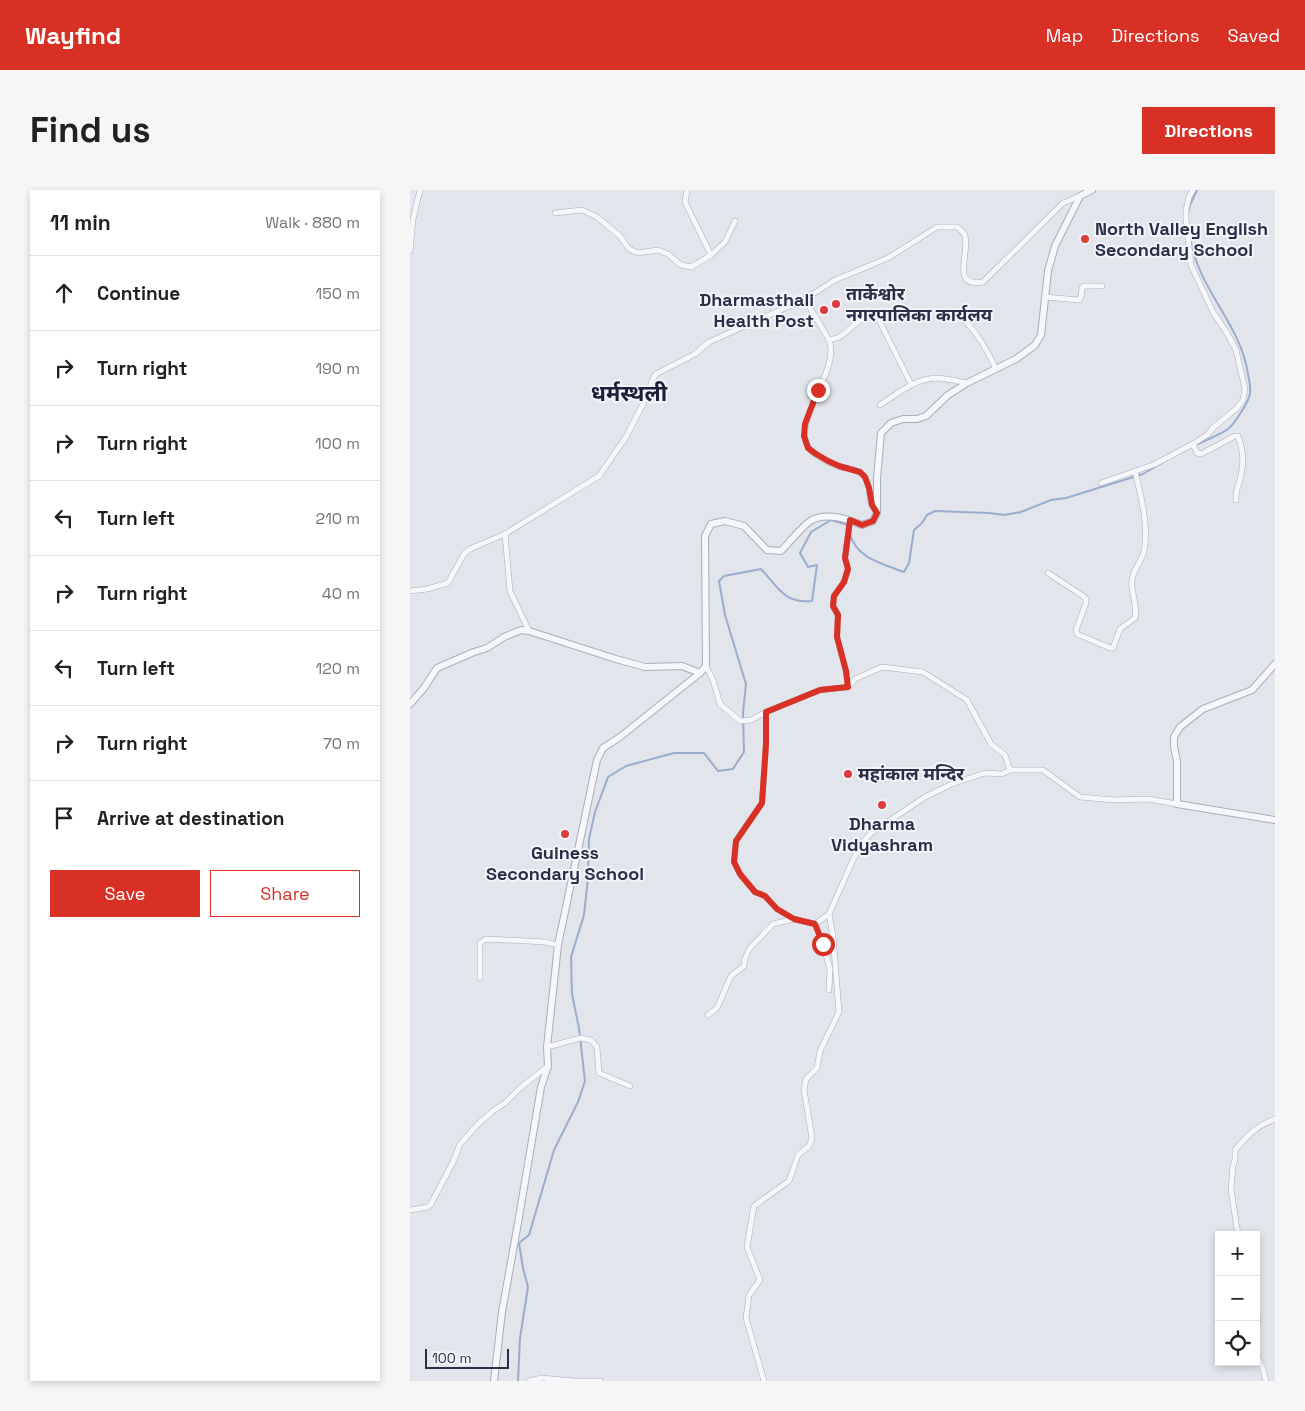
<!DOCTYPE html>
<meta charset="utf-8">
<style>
body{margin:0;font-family:"Space Grotesk","Noto Sans Devanagari",sans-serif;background:#f6f6f6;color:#202124}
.controls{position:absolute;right:15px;bottom:15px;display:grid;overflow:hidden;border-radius:0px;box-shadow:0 2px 8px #0003}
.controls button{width:45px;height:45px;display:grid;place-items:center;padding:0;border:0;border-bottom:1px solid #e0e0e0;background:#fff;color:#202124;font:25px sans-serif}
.scale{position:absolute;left:15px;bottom:12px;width:84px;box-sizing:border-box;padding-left:5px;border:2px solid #282f46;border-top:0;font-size:14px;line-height:18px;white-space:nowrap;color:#282f46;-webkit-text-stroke:4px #f3f4f9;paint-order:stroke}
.stop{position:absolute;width:15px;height:15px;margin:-11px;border:4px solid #d93025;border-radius:50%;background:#fff}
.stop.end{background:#d93025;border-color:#fff;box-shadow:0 1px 5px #0008}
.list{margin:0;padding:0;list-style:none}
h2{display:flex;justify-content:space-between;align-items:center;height:65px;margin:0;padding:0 20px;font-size:21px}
h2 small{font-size:16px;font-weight:400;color:#757577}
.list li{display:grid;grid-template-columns:32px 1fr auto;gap:15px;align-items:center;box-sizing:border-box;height:75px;padding:0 20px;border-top:1px solid #e0e0e0}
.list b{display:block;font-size:19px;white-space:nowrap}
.list em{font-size:16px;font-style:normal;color:#757577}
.actions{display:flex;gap:10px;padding:15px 20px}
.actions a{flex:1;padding:11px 0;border:1px solid #d93025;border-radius:0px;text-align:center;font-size:18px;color:#d93025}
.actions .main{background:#d93025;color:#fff}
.icon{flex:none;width:28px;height:28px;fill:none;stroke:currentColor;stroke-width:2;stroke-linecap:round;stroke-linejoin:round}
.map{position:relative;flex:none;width:865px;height:1191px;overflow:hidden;border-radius:0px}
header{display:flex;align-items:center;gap:30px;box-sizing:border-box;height:70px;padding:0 25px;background:#d93025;color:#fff}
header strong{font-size:24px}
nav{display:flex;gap:28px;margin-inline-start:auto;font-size:18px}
.intro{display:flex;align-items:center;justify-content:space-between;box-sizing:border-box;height:120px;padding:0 30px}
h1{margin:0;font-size:35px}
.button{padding:12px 22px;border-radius:0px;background:#d93025;color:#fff;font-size:18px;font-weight:700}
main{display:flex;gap:30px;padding:0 30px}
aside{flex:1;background:#fff;border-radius:0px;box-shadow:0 2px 8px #0003}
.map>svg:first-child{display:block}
</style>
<header>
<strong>Wayfind</strong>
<nav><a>Map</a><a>Directions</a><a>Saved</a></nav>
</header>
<div class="intro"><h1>Find us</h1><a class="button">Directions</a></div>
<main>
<aside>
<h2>11 min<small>Walk · 880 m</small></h2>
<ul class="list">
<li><svg class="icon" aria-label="ahead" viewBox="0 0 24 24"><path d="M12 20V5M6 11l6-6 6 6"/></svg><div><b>Continue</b></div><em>150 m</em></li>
<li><svg class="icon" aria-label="right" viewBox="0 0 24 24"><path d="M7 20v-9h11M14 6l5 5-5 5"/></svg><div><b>Turn right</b></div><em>190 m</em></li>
<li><svg class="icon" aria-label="right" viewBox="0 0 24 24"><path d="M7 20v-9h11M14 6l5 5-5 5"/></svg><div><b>Turn right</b></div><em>100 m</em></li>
<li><svg class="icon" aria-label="left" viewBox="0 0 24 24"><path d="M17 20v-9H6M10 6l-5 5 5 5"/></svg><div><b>Turn left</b></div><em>210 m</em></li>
<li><svg class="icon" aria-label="right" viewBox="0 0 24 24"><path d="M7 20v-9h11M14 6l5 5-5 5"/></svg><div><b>Turn right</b></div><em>40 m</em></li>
<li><svg class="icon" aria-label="left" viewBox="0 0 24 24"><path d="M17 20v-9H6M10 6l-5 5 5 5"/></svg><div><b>Turn left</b></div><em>120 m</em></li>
<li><svg class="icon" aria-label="right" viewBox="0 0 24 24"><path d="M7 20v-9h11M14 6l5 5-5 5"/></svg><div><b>Turn right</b></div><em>70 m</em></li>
<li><svg class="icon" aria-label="arrive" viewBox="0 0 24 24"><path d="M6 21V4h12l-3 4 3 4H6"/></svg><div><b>Arrive at destination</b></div></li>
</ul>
<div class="actions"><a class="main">Save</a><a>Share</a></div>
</aside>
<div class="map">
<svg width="865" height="1191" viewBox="0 0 865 1191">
<rect width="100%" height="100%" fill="#e2e5ec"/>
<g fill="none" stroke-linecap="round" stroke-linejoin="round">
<g stroke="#9aadcf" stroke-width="2">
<path d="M 778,23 L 780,15 L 787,0"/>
<path d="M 781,52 C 790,101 831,135 838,184 C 839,190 841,197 840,203 C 840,210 825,233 819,238 C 814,243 796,250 788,254"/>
<path d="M 440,344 C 446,368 473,374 494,382 L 499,373 L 504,340 L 512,333 L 517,325 L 525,321 L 579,323 L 594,325 L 611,322 L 641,310 L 656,308 L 733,284 L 755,271"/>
<path d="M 108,1191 L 110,1148 L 118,1097 L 113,1078 L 109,1053 L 119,1045 L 144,960 L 168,912 L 175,891 L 169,838 L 162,804 L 161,767 L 174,725 L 178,688 L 179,649 L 185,622 L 198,587 L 216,576 L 264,563 L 294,563 L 308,581 L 323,579 L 334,562 L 333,522 L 336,494 L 315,425 L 309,391 L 314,386 L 351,379 C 368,397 374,414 402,411 L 407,375 L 398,377 L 390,363 L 401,342 L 421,330 L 438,335"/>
</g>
<defs>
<g id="minor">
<path d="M 277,0 L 275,12 L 301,65"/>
<path d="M 145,23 L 172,20 L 187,27 L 210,46 L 219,59 L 228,63 L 248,60 L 258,64 L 271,75 L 281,77 L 301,65 L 315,52 L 325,31"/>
<path d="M 0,61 L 3,29 L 10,0"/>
<path d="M 635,107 L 669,110 L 671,107 L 672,98 L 674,96 L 692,96"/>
<path d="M 395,109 L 419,150 C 421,149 424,149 427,148 C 441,142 448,125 465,126 L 468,128 L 501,194"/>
<path d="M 552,127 C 568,144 576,158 586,179"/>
<path d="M 419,150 C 431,180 382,229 398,257 C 402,265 422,274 430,277 C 439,279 449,279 455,287 C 460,294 459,305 461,313 C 462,317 465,320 467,323"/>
<path d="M 470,215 C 487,204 504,189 526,188 C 536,188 547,191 557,193"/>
<path d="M 783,254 L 787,263 L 791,264 L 825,246 L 828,246 C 833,258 834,273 831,286 C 829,297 825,298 826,310"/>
<path d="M 691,293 L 743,275 L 783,254 L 797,245 L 804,237 L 827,218 L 833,210 L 835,199 L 826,160 L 817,143 L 803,122 L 781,75 L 776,30 L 776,20 L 779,7 L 783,0"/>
<path d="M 638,383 L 673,406 L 676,409 L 676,413 L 666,440 L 667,444 L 700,458 L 703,458 L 710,439 L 725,428 C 728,414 720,401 722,390 C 723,379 732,371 734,361 C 739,336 731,307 725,281"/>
<path d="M 0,401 L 17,399 L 38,393 L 54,364 L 60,359 L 95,344"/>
<path d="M 119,441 L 100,401 L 95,344 L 189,286 L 216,247 L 233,214 L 244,187 L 246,184 L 285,164 L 299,152 L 395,109 L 425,90 L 478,68 L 527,37 L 547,37 C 550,40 554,42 555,46 C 560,63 540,98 573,92 L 653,13 L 670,6"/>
<path d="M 296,476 L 303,490 L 310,514 L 330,531 L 341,530 L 356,522 L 410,500 L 438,497 L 445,489 L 472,477 L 513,482 L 557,510 L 581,554 L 595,565 L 600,580"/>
<path d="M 438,497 L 436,481 L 427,447 L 428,425 L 423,416 L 424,406 L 434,392 L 438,379 L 435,368 L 440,330"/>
<path d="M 356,522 L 356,554 L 352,613 L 326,651 L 324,672 L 330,684 L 345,702 L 355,706 L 367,719 L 384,729"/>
<path d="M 405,734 L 413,754 L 420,779 L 419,800"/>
<path d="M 70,788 L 70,753 L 76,749 L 135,752 L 148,755"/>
<path d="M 298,825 L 307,818 L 321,786 L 334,776 L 335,768 L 340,758 L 363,734 L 384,729 L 405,734 L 419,724 L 443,670 L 452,653 L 461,643 L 515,607 L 542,594 L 575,583 L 592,584 L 600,580 L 633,580 L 670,607 L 704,610 L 738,609 L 767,614"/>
<path d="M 137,857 L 171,848 L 181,850 L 187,857 L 189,883 L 220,896"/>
<path d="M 0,1020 L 18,1017 L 21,1014 L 43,972 L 50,954 L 70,932 L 83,921 L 95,913 L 110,898 L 138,876"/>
<path d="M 831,1045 L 827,1039 L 821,999 L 823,976 L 825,969 L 825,960 C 838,945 846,936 865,929"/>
<path d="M 846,1123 L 848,1130 L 846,1137"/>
<path d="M 846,1164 L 852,1176 L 856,1191"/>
<path d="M 119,1191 L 132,1188 L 163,1191 L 190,1191"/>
<path d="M 354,1191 L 336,1128 L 339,1105 L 350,1090 L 337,1057 L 344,1016 L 379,991 L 388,965 L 399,956 L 402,948 L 394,900 L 396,889 L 407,878 L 410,861 L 429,822 L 423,746 L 419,724"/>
</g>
<g id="tertiary">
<path d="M 865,474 L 842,500 L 793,519 L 770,537 L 764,547 L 764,557 L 767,571 L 767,614 L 865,630"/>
<path d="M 0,514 L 14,498 L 27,478 L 64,462 L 77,458 L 94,447 L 111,440 L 119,441 L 206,469 L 235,477 L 272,476 L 290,483"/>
<path d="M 84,1191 L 92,1122 L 108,1033 L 131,897 L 138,876 L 137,857 L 148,755 L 187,570 L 193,558 L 210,547 L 290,483 L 296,476 L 295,346 L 301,334 L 315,331 L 334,336 L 357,360 L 371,361 C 377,355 395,333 402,330 C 417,322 437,329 452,335 L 463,331 L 467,323 L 467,288 L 471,243 L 481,233 L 493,229 L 507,229 L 516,226 L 538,205 L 557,193 L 606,169 L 625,155 L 631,145 L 638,81 L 645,56 L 670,6 L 682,0"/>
</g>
</defs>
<use href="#minor" stroke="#aaaeba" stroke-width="6"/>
<use href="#tertiary" stroke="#aaaeba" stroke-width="8"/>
<use href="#minor" stroke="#f6f7fa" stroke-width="5"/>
<use href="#tertiary" stroke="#f6f7fa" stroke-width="6"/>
</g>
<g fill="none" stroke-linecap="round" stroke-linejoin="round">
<path stroke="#d93025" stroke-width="6" d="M 408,200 L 395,234 L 394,246 L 398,258 L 406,264 L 418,271 L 429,276 L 450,282 L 455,287 L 459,298 L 462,315 L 467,323 L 463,331 L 452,335 L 440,330 L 435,368 L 438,379 L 434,392 L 424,406 L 423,416 L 428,425 L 427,447 L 436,481 L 438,497 L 410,500 L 356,522 L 356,554 L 352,613 L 326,651 L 324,672 L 330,684 L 345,702 L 355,706 L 367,719 L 384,729 L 405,734 L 413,754"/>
</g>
<g fill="#dd3c3e" stroke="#f3f4f9" stroke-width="2">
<circle cx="675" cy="49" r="5"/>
<circle cx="426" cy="114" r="5"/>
<circle cx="414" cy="120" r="5"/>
<circle cx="438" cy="584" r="5"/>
<circle cx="472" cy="615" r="5"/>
<circle cx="155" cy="644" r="5"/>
</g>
<g text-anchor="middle" stroke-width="4" stroke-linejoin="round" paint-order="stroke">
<g font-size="18" font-weight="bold" fill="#282f46" stroke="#f3f4f9" text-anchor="start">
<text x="685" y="45">North Valley English<tspan x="685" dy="21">Secondary School</tspan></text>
<text x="436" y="110">तार्केश्वोर<tspan x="436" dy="21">नगरपालिका कार्यलय</tspan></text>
<text x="404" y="116" text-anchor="end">Dharmasthali<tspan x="404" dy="21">Health Post</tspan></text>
<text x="448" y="590">महांकाल मन्दिर</text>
<text x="472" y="640" text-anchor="middle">Dharma<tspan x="472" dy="21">Vidyashram</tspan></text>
<text x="155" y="669" text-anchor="middle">Guiness<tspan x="155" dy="21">Secondary School</tspan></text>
</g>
<g font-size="22" font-weight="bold" fill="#1a2037" stroke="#f3f4f9">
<text x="219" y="211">धर्मस्थली</text>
</g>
</g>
</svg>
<div class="controls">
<button>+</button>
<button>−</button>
<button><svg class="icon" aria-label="locate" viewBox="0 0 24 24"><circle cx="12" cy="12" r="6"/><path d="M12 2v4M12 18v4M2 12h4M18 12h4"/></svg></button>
</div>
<div class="scale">100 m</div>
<div class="stop" style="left:413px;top:754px"></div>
<div class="stop end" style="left:408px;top:200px"></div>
</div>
</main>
